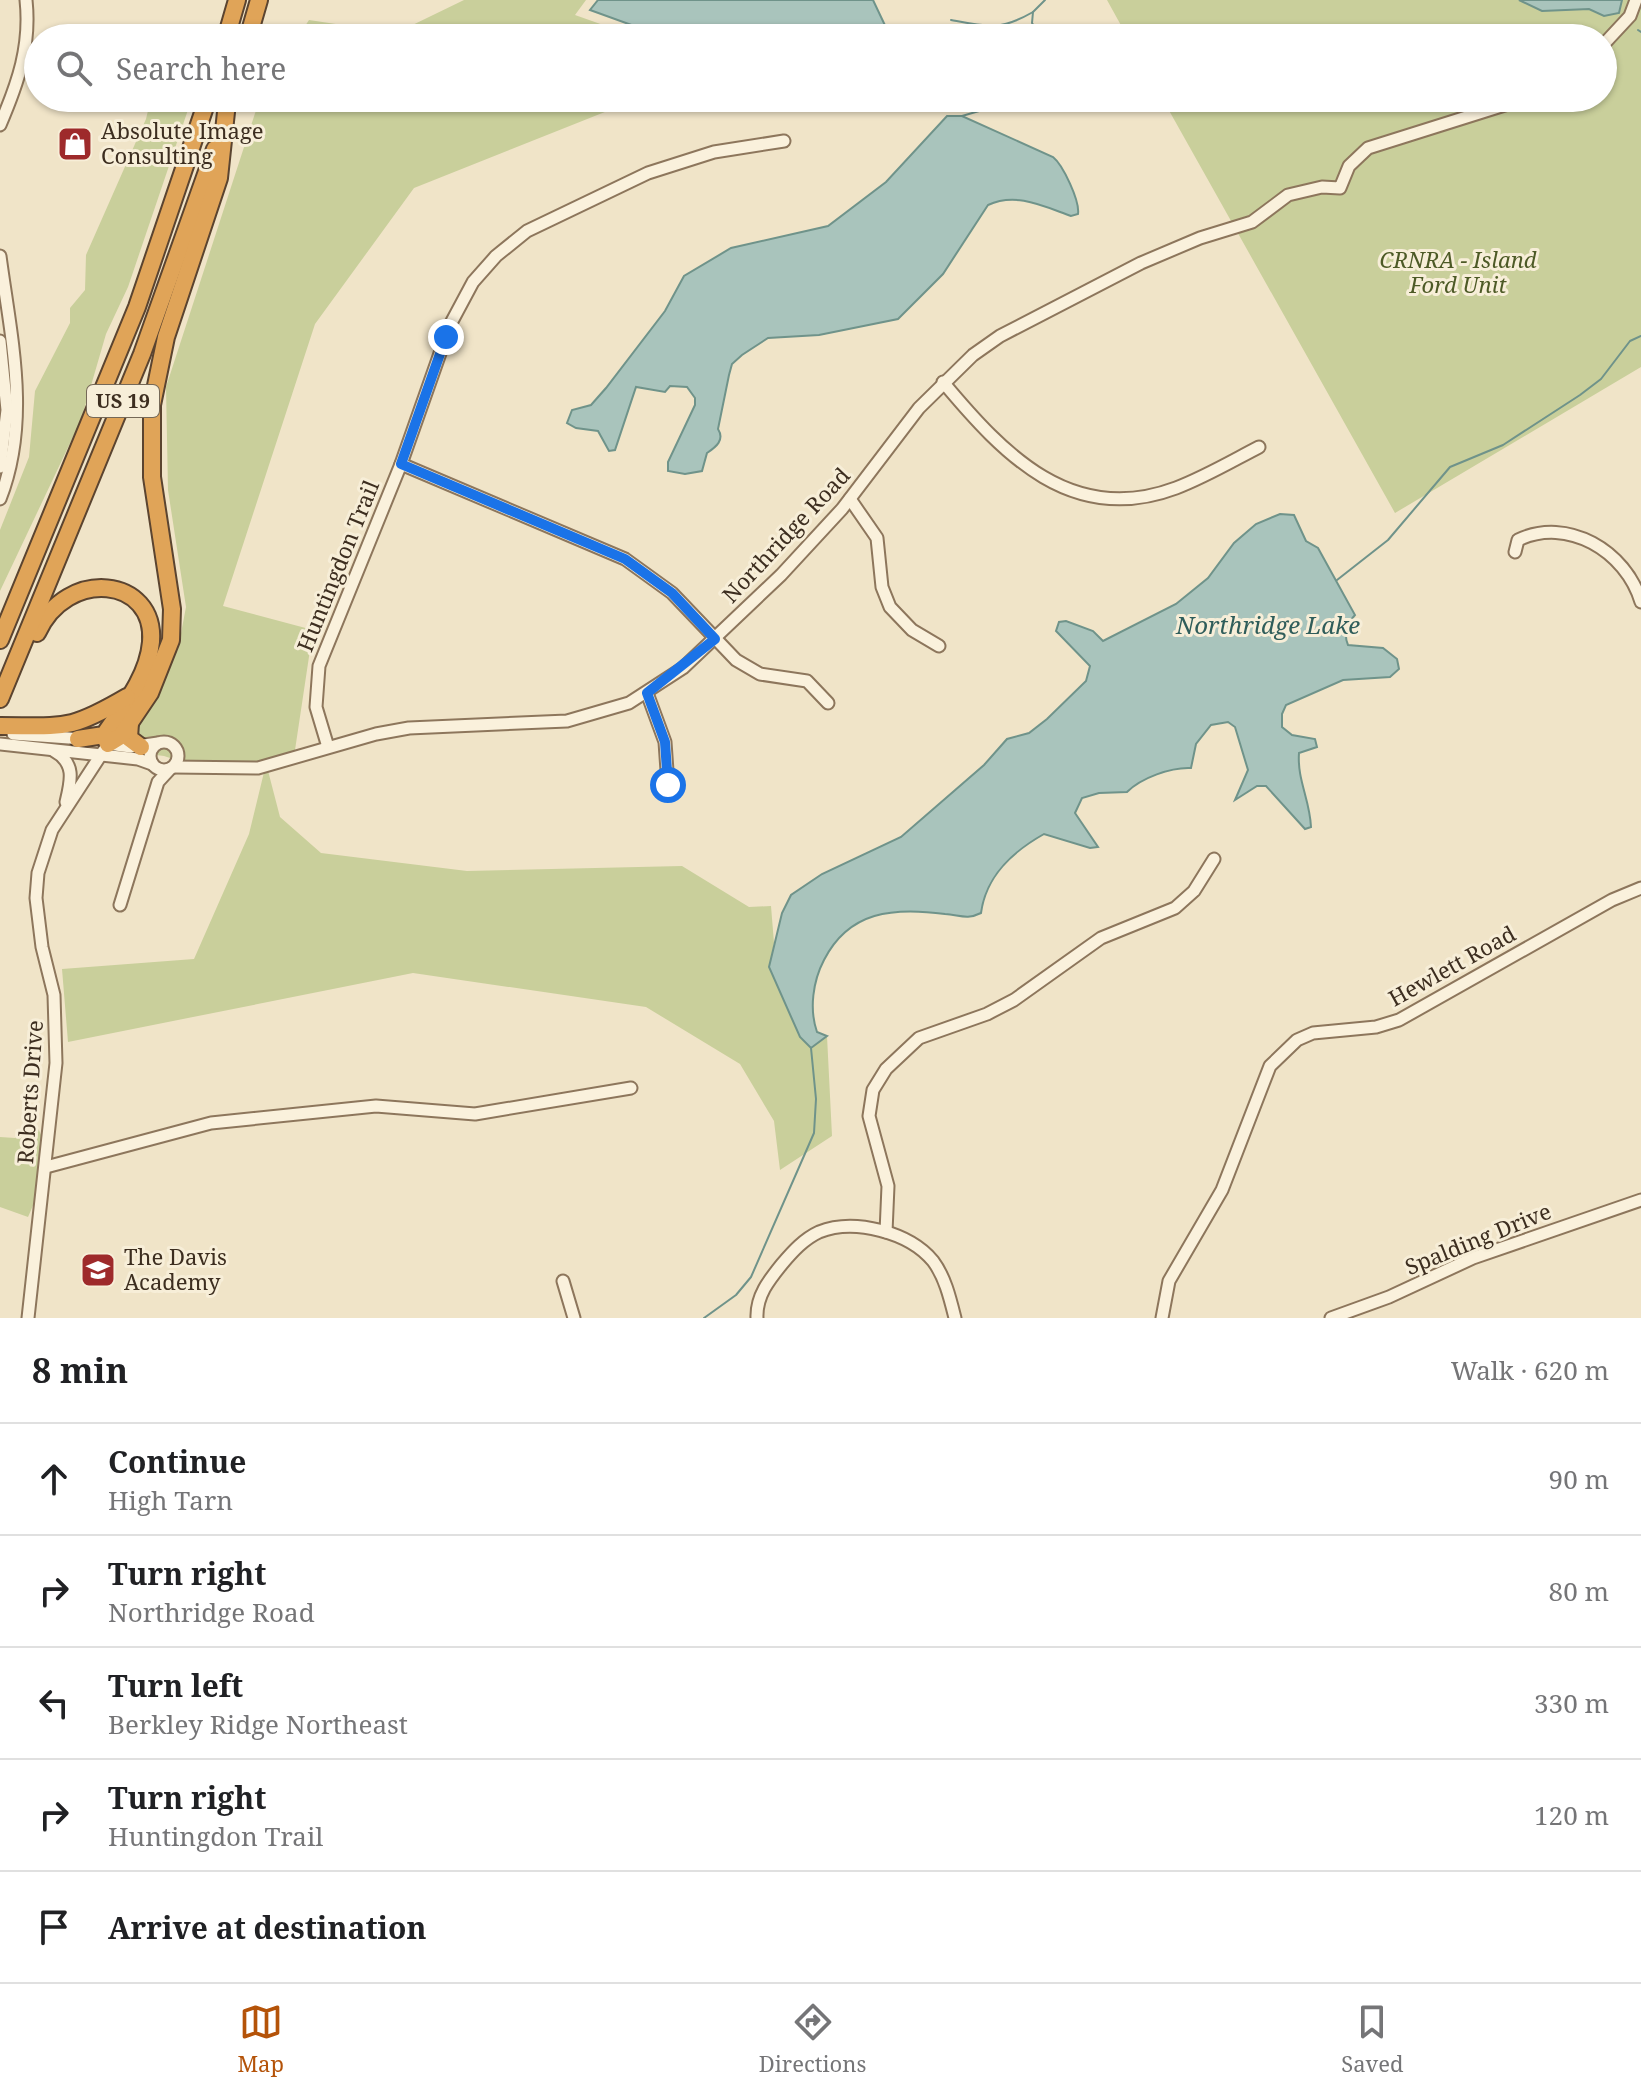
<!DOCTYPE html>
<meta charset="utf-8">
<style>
body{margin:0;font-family:"Noto Serif",serif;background:#f6f6f6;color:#202124}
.stop{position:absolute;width:24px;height:24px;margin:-18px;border:6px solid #1a73e8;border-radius:50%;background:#fff}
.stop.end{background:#1a73e8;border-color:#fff;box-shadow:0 2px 8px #0008}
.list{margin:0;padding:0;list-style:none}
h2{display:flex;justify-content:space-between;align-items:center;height:104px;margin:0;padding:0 32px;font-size:34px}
h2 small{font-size:26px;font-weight:400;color:#757577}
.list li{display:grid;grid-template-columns:52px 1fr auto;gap:24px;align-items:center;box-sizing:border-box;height:112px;padding:0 32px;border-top:2px solid #e0e0e0}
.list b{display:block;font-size:30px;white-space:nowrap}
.list p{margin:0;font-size:26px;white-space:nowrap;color:#757577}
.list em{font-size:26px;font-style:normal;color:#757577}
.icon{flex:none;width:44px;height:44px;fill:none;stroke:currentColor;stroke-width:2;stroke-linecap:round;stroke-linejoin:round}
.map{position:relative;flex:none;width:1641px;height:1318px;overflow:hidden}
.search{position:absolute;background:#fff;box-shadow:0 2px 6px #0004;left:24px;right:24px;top:24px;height:88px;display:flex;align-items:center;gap:20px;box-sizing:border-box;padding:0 28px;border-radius:44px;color:#757577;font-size:30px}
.sheet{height:664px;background:#fff}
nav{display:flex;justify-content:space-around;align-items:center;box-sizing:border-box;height:112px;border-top:2px solid #e0e0e0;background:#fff;font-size:22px;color:#757577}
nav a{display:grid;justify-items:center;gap:4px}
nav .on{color:#b45309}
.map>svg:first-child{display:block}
</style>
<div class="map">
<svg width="1641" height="1318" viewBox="0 0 1641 1318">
<rect width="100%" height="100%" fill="#f0e4c8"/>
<g fill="#c9cf9b">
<path d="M 464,0 L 586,0 L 575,15 L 623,32 L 624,38 L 297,38 L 309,20 L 396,33 Z"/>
<path d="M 1107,0 L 1519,0 L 1537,9 L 1589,9 L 1598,14 L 1621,6 L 1622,0 L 1641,0 L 1641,367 L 1395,513 L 1162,98 L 1603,98 L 1603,38 L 1128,38 Z"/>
<path d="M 151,98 L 192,98 L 128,287 L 106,334 L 81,420 L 0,591 L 0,530 L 29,457 L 35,391 L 70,323 L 70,308 L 85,290 L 86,255 L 146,119 Z"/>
<path d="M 260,98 L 629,98 L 630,102 L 414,188 L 315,324 L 223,606 L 313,630 L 295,750 L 266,763 L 280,817 L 321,853 L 467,871 L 682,866 L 749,907 L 771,906 L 774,943 L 769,967 L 800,1037 L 812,1047 L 827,1036 L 832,1136 L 780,1170 L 774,1121 L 740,1064 L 646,1007 L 413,973 L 68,1042 L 62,969 L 194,959 L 249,834 L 266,764 L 188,764 L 164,756 L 124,751 L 178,649 L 186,607 L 168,490 L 166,387 Z"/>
<path d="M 32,1121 C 55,1141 40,1193 28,1217 L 0,1207 L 0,1137 L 15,1138 Z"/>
</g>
<g fill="#a9c4bc" stroke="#6f938a" stroke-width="2">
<path d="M 598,0 L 873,0 L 891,38 L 759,38 L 648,31 L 590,10 Z"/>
<path d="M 1519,0 L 1622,0 L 1619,13 L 1604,16 L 1589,9 L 1542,11 Z"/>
<path d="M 947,116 L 962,116 L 1053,157 C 1063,165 1080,201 1078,214 L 1071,216 C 1043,206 1016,192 988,205 L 943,274 L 898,319 L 819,335 L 768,338 L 742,355 L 732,364 L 729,375 L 718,429 C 725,440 716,447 707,453 L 702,471 L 685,474 L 668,471 L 668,462 L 695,405 L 695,398 L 687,387 L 670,386 L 665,392 L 636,387 L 615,450 L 609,451 L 598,431 L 576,428 L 567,423 L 572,410 L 591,405 L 606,388 L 665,311 L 684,276 L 731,248 L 828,226 L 886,182 Z"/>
<path d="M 1280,514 L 1294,515 L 1306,541 L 1318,548 L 1355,615 C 1347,624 1343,633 1348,645 L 1383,648 L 1397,659 L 1399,669 L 1390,677 L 1343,680 L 1286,705 L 1282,714 L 1282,727 L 1292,735 L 1315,739 L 1317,747 L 1299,753 C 1297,780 1310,800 1311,827 L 1305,829 L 1266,786 L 1257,786 L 1235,800 L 1248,770 L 1235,727 L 1228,722 L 1211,725 L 1196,744 L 1191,768 C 1171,767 1141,778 1127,792 L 1099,793 L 1082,798 L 1075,813 L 1098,847 L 1090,848 L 1044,834 C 1012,852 986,876 981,913 C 967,920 960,915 945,914 C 893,907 849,911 824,960 C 813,981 809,1009 817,1032 L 827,1036 L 811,1048 L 800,1037 L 769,967 L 782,913 L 791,895 L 822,874 L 901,837 L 984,765 L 1007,739 L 1029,733 L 1047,719 L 1086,681 L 1090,666 L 1056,631 L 1059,622 L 1066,621 L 1093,631 L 1103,641 L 1176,604 L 1208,578 L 1234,543 L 1256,524 Z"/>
</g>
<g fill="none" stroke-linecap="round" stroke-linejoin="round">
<g stroke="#6f938a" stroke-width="2">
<path d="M 951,20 C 987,27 1000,31 1033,12"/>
<path d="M 1638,30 L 1641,32"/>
<path d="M 1042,38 L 1032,23 L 1033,12 L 1045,0"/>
<path d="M 962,116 L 1010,102 L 1012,98"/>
<path d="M 1337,580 L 1388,540 L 1450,467 L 1503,445 L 1580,395 L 1601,379 L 1630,341 L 1641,336"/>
<path d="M 704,1318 L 736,1295 L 751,1277 L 814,1133 L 816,1099 L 811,1048"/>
</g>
<defs>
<g id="minor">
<path d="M 1603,45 L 1630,16 L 1636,0"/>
<path d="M 0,125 C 18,83 31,46 26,0"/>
<path d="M 0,256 C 11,338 31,420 0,499"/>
<path d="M 0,341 L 7,410 L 0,467"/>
<path d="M 943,382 C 1004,455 1072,527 1176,488 C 1205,477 1232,461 1259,447"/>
<path d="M 401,464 L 625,559 L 672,593 L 736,660 L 760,674 L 807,681 L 828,703"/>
<path d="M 850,499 L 877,538 L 882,587 L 890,607 L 912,630 L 939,646"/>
<path d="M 1515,552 L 1518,540 C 1567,516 1626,551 1641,602"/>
<path d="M 647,693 L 665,742 L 668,785"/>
<path d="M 13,734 L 83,739"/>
<circle cx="164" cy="756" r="14"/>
<path d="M 0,744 L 138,759 L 152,764"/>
<path d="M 108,744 L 131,747 L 158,743"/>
<path d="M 328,747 L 316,707 L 319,666 L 401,464 L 450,325 L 473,282 L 496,256 L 527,231 L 648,173 L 714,152 L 784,141"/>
<path d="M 54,751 C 76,763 71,781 66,802"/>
<path d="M 173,767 L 258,768 L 376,734 L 409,728 L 567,721 L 629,703 L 683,668 L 781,575 L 842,509 L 919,408 L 973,355 L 1000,336 L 1141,263 L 1200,238 L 1252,222 L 1288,195 L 1322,187 L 1340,188 L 1349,166 L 1368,148 L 1527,98"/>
<path d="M 120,905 L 158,782 L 170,769"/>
<path d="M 46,1167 L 211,1123 L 376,1106 L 475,1114 L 631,1088"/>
<path d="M 886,1232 L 888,1186 L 869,1116 L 873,1090 L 886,1069 L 919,1038 L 987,1014 L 1014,1000 L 1101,938 L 1175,908 L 1194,891 L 1214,859"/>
<path d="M 563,1281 L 574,1318"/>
<path d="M 28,1318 L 56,1063 L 54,995 L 42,947 L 36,898 L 38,873 L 52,830 L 108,744"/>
<path d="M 757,1318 C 756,1296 769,1280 782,1264 C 793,1251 804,1239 819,1232 C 854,1218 909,1232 933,1261 C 945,1277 950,1298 955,1318"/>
<path d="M 1162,1318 L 1169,1281 L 1222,1190 L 1270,1066 L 1297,1040 L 1313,1033 L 1376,1027 L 1399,1020 L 1612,900 L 1641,888"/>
<path d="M 1331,1318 L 1389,1297 L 1473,1258 L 1641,1200"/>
</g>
<g id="highway">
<path d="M 226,38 L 237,0"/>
<path d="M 248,38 L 259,0"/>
<path d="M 37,633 C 67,567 156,577 151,642 C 148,677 123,707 104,735 L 78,739"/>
<path d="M 0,640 L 137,307 L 208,98"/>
<path d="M 0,699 L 142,354 L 215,149"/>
<path d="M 130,723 L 129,738 L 141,747"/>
<path d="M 0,726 C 65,726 69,731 127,697"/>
<path d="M 104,735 L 108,744 L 121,736 L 150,693 L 171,640 L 172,609 L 152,477 L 152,405 L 166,337 L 219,178 L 226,112"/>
</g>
</defs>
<use href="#minor" stroke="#8d765c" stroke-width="15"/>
<use href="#highway" stroke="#5b4430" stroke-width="20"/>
<use href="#minor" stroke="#faf1dc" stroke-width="11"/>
<use href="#highway" stroke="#e0a458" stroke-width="16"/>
</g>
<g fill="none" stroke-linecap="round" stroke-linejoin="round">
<path stroke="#1a73e8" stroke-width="10" d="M 446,337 L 401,464 L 625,559 L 672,593 L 715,639 L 647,693 L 665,742 L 668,785"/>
</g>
<defs>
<symbol id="shop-square" viewBox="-11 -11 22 22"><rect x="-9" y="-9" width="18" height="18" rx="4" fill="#9e2a2b" stroke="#f7eed8"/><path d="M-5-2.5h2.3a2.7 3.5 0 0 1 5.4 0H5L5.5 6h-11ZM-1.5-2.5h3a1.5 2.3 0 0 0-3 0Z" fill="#fff"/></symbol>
<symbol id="school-square" viewBox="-11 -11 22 22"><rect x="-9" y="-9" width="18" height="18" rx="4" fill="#9e2a2b" stroke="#f7eed8"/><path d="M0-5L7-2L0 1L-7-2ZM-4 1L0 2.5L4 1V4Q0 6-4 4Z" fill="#fff"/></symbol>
</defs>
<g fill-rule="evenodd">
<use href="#shop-square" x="55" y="124" width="40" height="40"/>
<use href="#school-square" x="78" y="1250" width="40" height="40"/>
</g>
<g text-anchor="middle" stroke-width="6" stroke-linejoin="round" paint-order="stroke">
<rect fill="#f7eed8" stroke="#756857" stroke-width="2" x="87" y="385" width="72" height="32" rx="6"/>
<g font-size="20" font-weight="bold" fill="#3d2e20">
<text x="123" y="408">US 19</text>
</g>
<g font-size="22" fill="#3d2e20" stroke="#f7eed8" text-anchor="start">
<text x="101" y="139">Absolute Image<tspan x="101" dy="25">Consulting</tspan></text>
<text x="124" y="1265">The Davis<tspan x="124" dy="25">Academy</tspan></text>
</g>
<g font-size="22" font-style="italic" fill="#4d5a26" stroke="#f7eed8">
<text x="1458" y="268">CRNRA - Island<tspan x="1458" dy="25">Ford Unit</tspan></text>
</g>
<g font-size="22" fill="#3d2e20" stroke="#f7eed8">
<text transform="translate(786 535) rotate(-47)" y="8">Northridge Road</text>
<text transform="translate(338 566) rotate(-68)" y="8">Huntingdon Trail</text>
<text transform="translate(1452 966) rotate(-29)" y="8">Hewlett Road</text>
<text transform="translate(30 1092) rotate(-86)" y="8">Roberts Drive</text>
<text transform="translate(1478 1239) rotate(-22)" y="8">Spalding Drive</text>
</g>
<g font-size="24" font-style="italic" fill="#2f5d5a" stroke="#f7eed8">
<text x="1268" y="634">Northridge Lake</text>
</g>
</g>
</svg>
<div class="stop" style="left:668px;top:785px"></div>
<div class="stop end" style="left:446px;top:337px"></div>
<div class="search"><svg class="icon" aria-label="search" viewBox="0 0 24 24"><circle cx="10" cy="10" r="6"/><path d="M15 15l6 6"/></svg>Search here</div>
</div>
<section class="sheet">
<h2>8 min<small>Walk · 620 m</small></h2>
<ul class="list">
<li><svg class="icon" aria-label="ahead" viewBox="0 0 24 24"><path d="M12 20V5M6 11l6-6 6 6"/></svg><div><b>Continue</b><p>High Tarn</p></div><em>90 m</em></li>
<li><svg class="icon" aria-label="right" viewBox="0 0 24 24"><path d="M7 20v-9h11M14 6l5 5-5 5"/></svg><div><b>Turn right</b><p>Northridge Road</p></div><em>80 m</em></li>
<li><svg class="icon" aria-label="left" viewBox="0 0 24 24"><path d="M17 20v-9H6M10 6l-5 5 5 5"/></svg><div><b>Turn left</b><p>Berkley Ridge Northeast</p></div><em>330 m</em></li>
<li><svg class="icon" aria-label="right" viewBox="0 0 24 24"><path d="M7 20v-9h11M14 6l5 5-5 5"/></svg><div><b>Turn right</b><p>Huntingdon Trail</p></div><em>120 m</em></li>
<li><svg class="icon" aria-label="arrive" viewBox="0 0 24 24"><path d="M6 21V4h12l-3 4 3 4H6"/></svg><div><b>Arrive at destination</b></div></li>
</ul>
</section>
<nav>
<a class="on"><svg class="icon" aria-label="map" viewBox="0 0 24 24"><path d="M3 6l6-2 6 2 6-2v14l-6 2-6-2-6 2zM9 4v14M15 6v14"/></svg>Map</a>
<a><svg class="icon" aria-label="directions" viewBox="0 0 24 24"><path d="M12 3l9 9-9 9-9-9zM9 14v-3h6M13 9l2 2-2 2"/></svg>Directions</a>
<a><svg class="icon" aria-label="saved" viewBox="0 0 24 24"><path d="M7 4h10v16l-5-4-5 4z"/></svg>Saved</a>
</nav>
